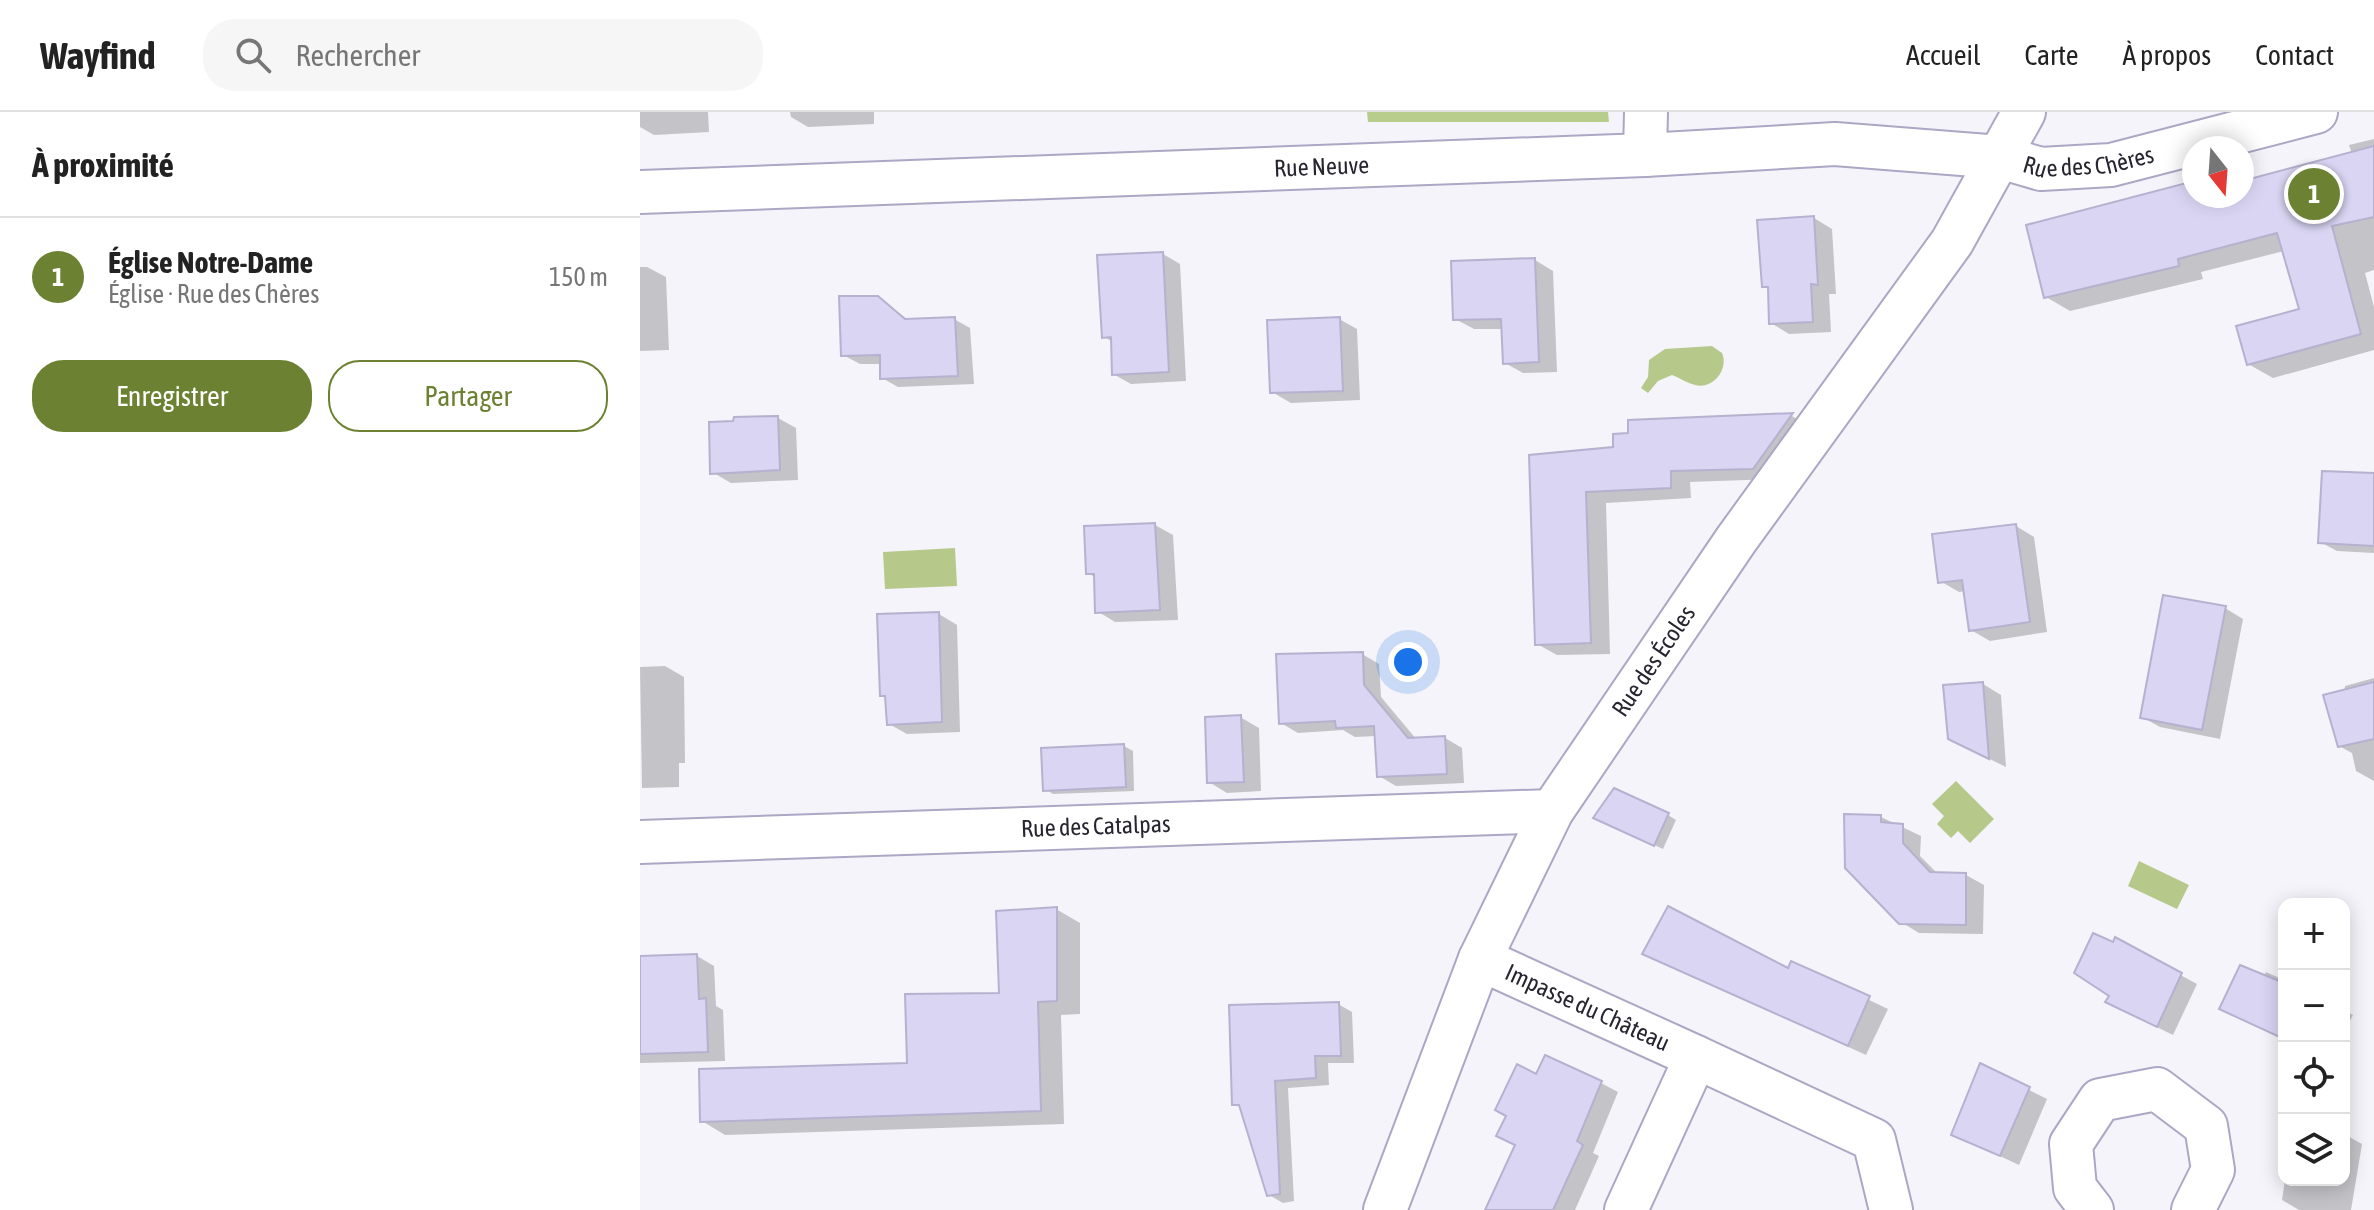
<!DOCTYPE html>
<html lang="fr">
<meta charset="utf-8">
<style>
body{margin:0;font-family:"Asap Condensed",sans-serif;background:#f6f6f6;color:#222}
.controls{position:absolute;right:24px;bottom:24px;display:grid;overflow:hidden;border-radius:16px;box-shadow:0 4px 20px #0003}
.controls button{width:72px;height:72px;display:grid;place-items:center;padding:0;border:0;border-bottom:2px solid #e0e0e0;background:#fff;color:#222;font:40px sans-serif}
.compass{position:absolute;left:1542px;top:24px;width:72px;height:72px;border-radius:50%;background:#fff;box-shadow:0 4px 20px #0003;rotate:163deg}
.you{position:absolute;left:768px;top:550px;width:28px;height:28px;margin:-20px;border:6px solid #fff;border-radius:50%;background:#1a73e8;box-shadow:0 0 0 12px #1a73e833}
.badge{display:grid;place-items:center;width:52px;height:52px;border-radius:50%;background:#6c8132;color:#fff;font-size:26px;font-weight:700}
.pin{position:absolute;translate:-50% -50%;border:4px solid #fff;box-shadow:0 2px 8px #0006}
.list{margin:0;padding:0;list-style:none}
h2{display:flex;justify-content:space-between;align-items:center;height:104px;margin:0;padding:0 32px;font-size:34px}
h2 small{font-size:26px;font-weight:400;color:#767676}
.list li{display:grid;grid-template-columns:52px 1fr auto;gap:24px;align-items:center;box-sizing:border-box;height:120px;padding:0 32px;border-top:2px solid #e0e0e0}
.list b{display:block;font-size:30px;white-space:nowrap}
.list p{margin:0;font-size:26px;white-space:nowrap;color:#767676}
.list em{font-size:26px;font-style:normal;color:#767676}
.actions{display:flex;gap:16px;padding:24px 32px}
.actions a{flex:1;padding:18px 0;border:2px solid #6c8132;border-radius:32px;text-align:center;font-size:28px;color:#6c8132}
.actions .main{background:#6c8132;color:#fff}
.icon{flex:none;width:44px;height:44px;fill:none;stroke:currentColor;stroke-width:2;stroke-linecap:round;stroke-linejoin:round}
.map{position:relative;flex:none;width:1734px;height:1098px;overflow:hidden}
header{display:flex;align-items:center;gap:48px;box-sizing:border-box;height:112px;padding:0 40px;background:#fff;border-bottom:2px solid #e0e0e0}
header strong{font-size:38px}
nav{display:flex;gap:44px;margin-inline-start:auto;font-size:28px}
.search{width:560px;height:72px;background:#f6f6f6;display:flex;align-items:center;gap:20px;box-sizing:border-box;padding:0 28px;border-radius:32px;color:#767676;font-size:30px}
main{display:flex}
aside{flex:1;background:#fff}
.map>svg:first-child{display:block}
</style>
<header>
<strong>Wayfind</strong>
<div class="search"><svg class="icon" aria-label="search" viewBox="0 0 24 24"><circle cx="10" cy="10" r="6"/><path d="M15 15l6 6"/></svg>Rechercher</div>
<nav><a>Accueil</a><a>Carte</a><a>À propos</a><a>Contact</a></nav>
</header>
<main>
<aside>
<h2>À proximité<small></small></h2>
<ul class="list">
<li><span class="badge">1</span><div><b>Église Notre-Dame</b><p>Église · Rue des Chères</p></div><em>150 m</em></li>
</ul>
<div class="actions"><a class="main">Enregistrer</a><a>Partager</a></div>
</aside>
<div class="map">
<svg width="1734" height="1098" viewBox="0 0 1734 1098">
<rect width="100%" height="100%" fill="#f5f4fa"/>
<path fill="#b8cc8c" d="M 727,0 L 968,0 L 969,10 L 728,10 Z"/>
<g fill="#b6c98a">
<path d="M 1072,234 L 1082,241 C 1089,256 1074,278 1055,273 C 1047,271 1040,266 1032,263 L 1018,269 L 1008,281 L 1001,276 L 1008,265 L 1009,248 L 1025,237 Z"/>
<path d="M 315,436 L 317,474 L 245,477 L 243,440 Z"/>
<path d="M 1316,669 L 1354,707 L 1330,731 L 1318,719 L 1311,726 L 1297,712 L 1304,704 L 1292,692 Z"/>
<path d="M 1499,749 L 1549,773 L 1537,797 L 1488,774 Z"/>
</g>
<g fill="#0003">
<path d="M 0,0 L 68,0 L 69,20 L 14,23 L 0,15 Z"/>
<path d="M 150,0 L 234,0 L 234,12 L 168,15 L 151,5 Z"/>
<path d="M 1734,27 L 1734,158 L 1725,161 L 1734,195 L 1734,238 L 1633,266 L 1608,252 L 1662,198 L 1644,139 L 1561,160 L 1563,167 L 1430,199 L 1406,185 L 1554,71 L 1554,84 L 1602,84 L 1602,71 L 1712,42 L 1709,33 Z"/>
<path d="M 1174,106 L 1192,117 L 1196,182 L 1189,182 L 1191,220 L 1149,222 L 1131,211 L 1130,177 L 1124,174 Z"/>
<path d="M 523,142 L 540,152 L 546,269 L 491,272 L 473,262 L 473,230 L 464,225 Z"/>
<path d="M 895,148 L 913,159 L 917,260 L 883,261 L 865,251 L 864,217 L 834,217 L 815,207 Z"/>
<path d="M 0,155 L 7,155 L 26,165 L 29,238 L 0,239 Z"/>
<path d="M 237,186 L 270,209 L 314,207 L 330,216 L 334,272 L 258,275 L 242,266 L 242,252 L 220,252 L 203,243 Z"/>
<path d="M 699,207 L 717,217 L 720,288 L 651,291 L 632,280 Z"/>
<path d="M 1152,304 L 1172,315 L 1134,367 L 1050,370 L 1051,386 L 966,391 L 970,542 L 917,543 L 897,532 L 892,345 L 975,337 L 990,323 L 990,310 Z"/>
<path d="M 138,306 L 156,316 L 158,368 L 91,371 L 72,360 Z"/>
<path d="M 1734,363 L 1734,441 L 1697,439 L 1680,430 Z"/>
<path d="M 515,413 L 533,423 L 538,508 L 475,510 L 457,499 L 456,466 L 448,461 Z"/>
<path d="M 1376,414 L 1394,425 L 1407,520 L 1350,529 L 1331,518 L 1326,479 L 1319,480 L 1300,469 Z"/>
<path d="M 1585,496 L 1603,507 L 1580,627 L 1520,615 L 1502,605 Z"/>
<path d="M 299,502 L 317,513 L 320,620 L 267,622 L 249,612 L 247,586 L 242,582 Z"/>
<path d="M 722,542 L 739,552 L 741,585 L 777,628 L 805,626 L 822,636 L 824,671 L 756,674 L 739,664 L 736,624 L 715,625 L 703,618 L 658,621 L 641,611 Z"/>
<path d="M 25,554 L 44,565 L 45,651 L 39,651 L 39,675 L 2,676 L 0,555 Z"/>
<path d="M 1734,566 L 1734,669 L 1716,659 L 1712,641 L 1699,634 L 1705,574 Z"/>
<path d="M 1343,572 L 1361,583 L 1366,655 L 1329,637 Z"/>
<path d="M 600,605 L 619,616 L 621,679 L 587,681 L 569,670 Z"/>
<path d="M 484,634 L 493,639 L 494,679 L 413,682 L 405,677 Z"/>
<path d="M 1028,703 L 1036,708 L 1023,737 L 964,710 Z"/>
<path d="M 1241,705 L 1281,724 L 1280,744 L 1298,762 L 1326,763 L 1344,773 L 1343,822 L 1279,821 L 1261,810 L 1207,755 Z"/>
<path d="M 416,797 L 440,811 L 440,902 L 421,903 L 424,1012 L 85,1023 L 62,1009 L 269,953 L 362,883 Z"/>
<path d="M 1476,828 L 1557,872 L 1533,923 L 1484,899 L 1471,883 Z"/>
<path d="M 1005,842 L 1149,859 L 1152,851 L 1248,897 L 1226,943 Z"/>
<path d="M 57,844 L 74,854 L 76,894 L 83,898 L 85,949 L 0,951 L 0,846 Z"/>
<path d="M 1626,860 L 1644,868 L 1644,927 L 1600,907 Z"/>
<path d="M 698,892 L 712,900 L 714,951 L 688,951 L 689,973 L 648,976 L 654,1089 L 643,1091 L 629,1083 L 603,997 L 594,992 Z"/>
<path d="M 1704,898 L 1713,903 L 1704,920 Z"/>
<path d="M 1341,954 L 1407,987 L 1379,1053 L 1313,1022 Z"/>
<path d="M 897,965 L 961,971 L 978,980 L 953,1041 L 959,1044 L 935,1098 L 847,1098 L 877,1034 L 868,1004 Z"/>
<path d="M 1704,1022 L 1722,1032 L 1711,1098 L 1659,1098 L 1642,1088 L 1645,1068 L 1704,1068 Z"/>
</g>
<g fill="#d9d5f3" stroke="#b5b1ce" stroke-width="2">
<path d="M 1734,34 L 1734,105 L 1692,114 L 1721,222 L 1607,253 L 1596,214 L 1659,197 L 1637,121 L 1538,147 L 1539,154 L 1404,186 L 1386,113 L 1554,69 L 1554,84 L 1602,84 L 1602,69 Z"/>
<path d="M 1174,104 L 1178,173 L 1171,172 L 1173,210 L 1129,212 L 1128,175 L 1122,175 L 1117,108 Z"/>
<path d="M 523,140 L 529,260 L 472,263 L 471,225 L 462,226 L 457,143 Z"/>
<path d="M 895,146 L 899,250 L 863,252 L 861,207 L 813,208 L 811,149 Z"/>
<path d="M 199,184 L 238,184 L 265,207 L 315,205 L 318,264 L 240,267 L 240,243 L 201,244 Z"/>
<path d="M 700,205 L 703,279 L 630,281 L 627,208 Z"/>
<path d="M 1153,301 L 1113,357 L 1031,359 L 1031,376 L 946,380 L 951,531 L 895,533 L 889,343 L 973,335 L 973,322 L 988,321 L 988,308 Z"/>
<path d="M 138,304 L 140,358 L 70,362 L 69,310 L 93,309 L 94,305 Z"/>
<path d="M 1682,359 L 1734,361 L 1734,434 L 1678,431 Z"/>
<path d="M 515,411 L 520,498 L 455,501 L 454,462 L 446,462 L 444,414 Z"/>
<path d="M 1376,412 L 1390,510 L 1329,519 L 1322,468 L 1298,471 L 1292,422 Z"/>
<path d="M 1523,483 L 1586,494 L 1562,618 L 1500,606 Z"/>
<path d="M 299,500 L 302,610 L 247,613 L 245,584 L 240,584 L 237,502 Z"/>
<path d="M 723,540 L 724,573 L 768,626 L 805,624 L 807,662 L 737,665 L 734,614 L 696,616 L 695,609 L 639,612 L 636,542 Z"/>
<path d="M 1343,570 L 1349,647 L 1308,627 L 1303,573 Z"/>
<path d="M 1734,570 L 1734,627 L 1698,635 L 1683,583 Z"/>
<path d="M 601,603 L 604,670 L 567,671 L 565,605 Z"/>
<path d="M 484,632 L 486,675 L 403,679 L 401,636 Z"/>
<path d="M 974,676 L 1029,701 L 1014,734 L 953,706 Z"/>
<path d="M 1204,702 L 1241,703 L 1241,710 L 1263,712 L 1263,731 L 1290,760 L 1326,761 L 1326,813 L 1259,812 L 1205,756 Z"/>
<path d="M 1028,794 L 1148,856 L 1151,849 L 1230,884 L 1208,934 L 1002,842 Z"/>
<path d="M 417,795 L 417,889 L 398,890 L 401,999 L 60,1010 L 59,957 L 267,951 L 265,882 L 359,881 L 356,799 Z"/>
<path d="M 1453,821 L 1473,830 L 1475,825 L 1542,861 L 1517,915 L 1465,890 L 1469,884 L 1434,861 Z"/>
<path d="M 57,842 L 59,887 L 66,886 L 68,940 L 0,942 L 0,844 Z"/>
<path d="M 1600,853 L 1644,871 L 1644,927 L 1579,897 Z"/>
<path d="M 699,890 L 701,944 L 675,944 L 676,966 L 635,969 L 640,1082 L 627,1084 L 599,993 L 592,993 L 589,893 Z"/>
<path d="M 905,943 L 962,969 L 937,1029 L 943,1033 L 913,1098 L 845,1098 L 875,1033 L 856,1024 L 866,1004 L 855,998 L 877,952 L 896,962 Z"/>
<path d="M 1340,951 L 1390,975 L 1360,1044 L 1311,1023 Z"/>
</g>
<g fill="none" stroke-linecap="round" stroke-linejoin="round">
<defs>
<g id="minor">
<path d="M 1005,43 L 1006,0"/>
<path id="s1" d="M 0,80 L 1005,43 L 1195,32 L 1360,45 L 1401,57 L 1471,53 L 1676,0"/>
<path id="s2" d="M 0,730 L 912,699"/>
<path id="s3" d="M 840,847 L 1056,945 L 986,1098"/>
<path d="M 1056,945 L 1234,1028 L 1251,1098"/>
<path id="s4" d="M 745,1098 L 840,847 L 912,699 L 1096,428 L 1312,130 L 1384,0"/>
<path d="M 1452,1098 L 1435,1076 L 1431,1032 L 1460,988 L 1517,977 L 1566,1014 L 1573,1058 L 1553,1098"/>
</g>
</defs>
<use href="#minor" stroke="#aba7c4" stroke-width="46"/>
<use href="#minor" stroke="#fff" stroke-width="42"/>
</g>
<g text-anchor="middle" stroke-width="6" stroke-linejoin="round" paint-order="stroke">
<g font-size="24" fill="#262530" stroke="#f5f4fa">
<text dy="8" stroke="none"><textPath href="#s1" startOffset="1452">Rue des Chères</textPath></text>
<text dy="8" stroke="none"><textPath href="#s1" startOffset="682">Rue Neuve</textPath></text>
<text dy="8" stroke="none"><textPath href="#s4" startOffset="614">Rue des Écoles</textPath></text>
<text dy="8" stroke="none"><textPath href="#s2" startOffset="456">Rue des Catalpas</textPath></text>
<text dy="8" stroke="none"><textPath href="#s3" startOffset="118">Impasse du Château</textPath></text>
</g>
</g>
</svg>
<div class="controls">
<button>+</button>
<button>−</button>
<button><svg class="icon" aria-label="locate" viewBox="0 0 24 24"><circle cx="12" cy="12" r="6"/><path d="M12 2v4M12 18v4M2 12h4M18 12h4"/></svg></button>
<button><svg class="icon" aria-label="layers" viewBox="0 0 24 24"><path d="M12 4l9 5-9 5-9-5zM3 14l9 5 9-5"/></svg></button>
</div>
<svg class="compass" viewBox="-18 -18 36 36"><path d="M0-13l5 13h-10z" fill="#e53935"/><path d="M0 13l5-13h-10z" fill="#767676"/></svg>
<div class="you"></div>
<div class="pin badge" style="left:1674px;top:82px">1</div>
</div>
</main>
